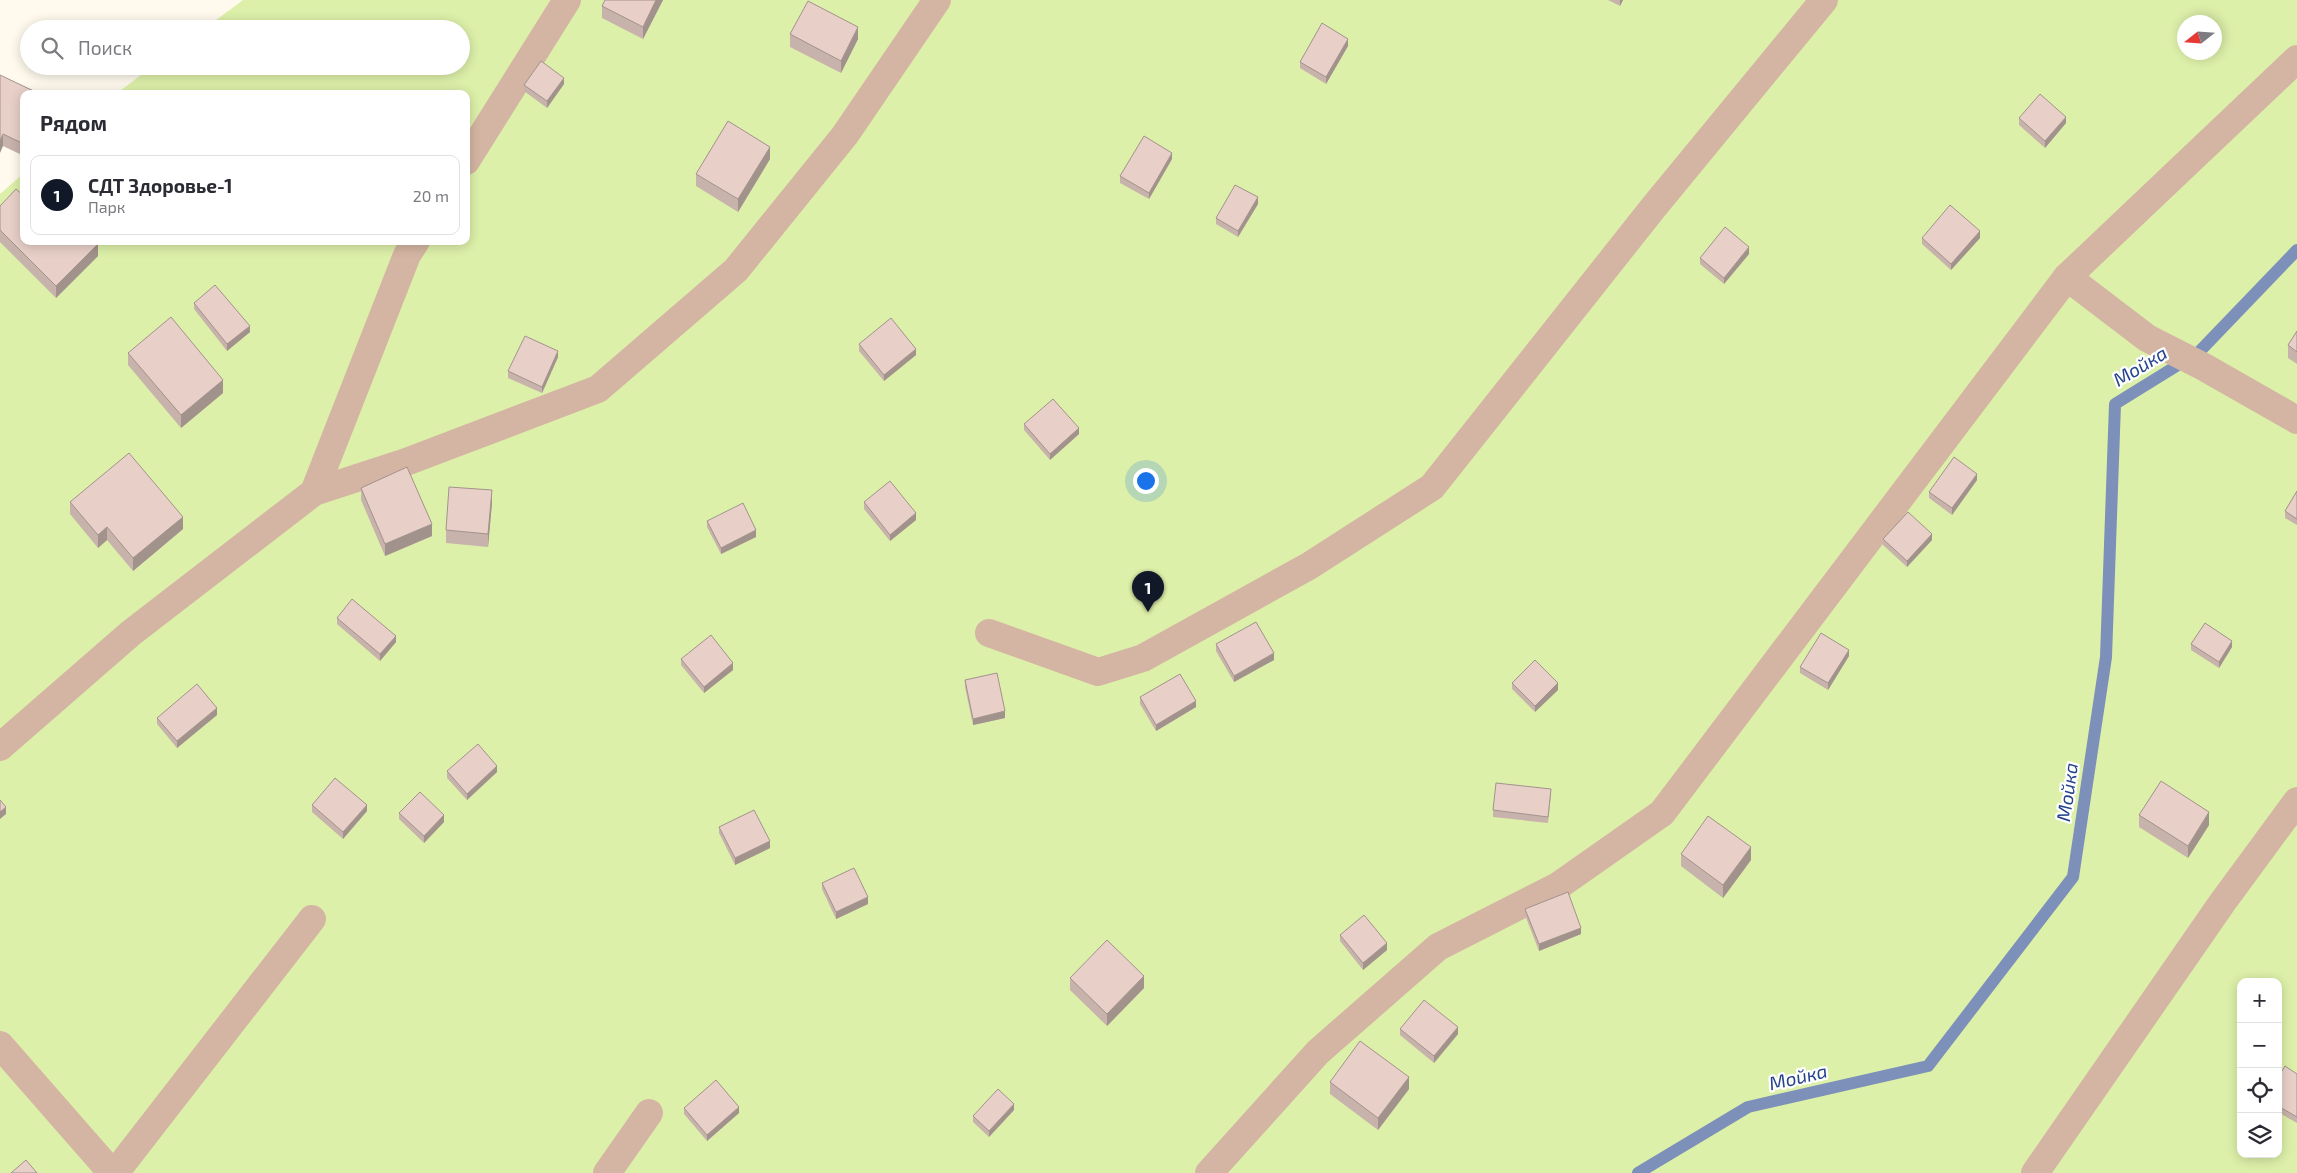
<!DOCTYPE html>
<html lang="ru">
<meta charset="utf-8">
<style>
body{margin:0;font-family:"Exo 2",sans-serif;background:#f2f2f3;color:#2b2b33}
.controls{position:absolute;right:15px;bottom:15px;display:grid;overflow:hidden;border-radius:10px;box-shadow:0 2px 12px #0003}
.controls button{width:45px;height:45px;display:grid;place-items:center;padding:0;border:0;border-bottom:1px solid #e1e1e2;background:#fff;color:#2b2b33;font:25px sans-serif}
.compass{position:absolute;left:2177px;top:15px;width:45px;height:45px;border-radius:50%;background:#fff;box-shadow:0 2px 12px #0003;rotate:253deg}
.you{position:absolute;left:1145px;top:480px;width:18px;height:18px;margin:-12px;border:4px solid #fff;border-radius:50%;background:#1a73e8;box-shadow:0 0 0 8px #1a73e833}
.badge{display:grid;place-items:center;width:32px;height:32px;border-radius:50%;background:#111827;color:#fff;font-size:16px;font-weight:700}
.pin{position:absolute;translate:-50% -41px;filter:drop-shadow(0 1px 2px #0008)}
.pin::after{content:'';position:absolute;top:26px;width:18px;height:15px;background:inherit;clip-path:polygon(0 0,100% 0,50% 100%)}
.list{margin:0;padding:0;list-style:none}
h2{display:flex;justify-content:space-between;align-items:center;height:65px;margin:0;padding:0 20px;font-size:21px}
h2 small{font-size:16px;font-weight:400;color:#7c7c81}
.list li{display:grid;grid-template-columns:32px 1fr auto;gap:15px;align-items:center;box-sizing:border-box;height:80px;margin:0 10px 10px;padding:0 10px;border:1px solid #e1e1e2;border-radius:10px}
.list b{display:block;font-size:19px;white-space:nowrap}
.list p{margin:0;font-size:16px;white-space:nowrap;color:#7c7c81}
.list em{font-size:16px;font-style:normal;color:#7c7c81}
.icon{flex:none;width:28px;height:28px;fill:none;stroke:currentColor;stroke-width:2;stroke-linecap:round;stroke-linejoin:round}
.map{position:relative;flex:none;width:2297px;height:1173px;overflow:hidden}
.search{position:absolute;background:#fff;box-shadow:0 2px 12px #0003;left:20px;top:20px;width:450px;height:55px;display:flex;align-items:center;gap:12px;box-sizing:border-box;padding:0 18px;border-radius:28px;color:#7c7c81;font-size:19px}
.panel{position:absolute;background:#fff;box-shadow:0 2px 12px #0003;left:20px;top:90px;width:450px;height:155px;border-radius:10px}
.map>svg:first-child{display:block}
</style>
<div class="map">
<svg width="2297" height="1173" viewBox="0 0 2297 1173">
<rect width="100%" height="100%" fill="#fffaed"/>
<path fill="#ddf0a9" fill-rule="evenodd" d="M 243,0 L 2297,0 L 2297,1173 L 0,1173 L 0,194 L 24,173 L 24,241 L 466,241 L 466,94 L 116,94 L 153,66 L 461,66 L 461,29 L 204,29 ZM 2184,22 L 2214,22 L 2214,52 L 2184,52 ZM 2241,982 L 2278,982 L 2278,1154 L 2241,1154 Z"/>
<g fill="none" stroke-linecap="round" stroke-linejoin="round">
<path stroke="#7c90ba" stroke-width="12" d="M 1638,1173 L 1748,1107 L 1928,1066 L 2073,877 L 2106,657 L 2115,404 L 2199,352 L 2297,250"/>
<g stroke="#d4b5a3" stroke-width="28">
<path d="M 466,161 L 567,0"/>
<path d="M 2067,277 L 2147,338 L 2204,367 L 2297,420"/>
<path d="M 314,492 L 407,255 L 416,241"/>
<path d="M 989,633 L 1098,672 L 1143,658 L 1309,566 L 1432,487 L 1653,208 L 1824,0"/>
<path d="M 0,747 L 131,633 L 314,492 L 406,462 L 598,389 L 736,270 L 845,135 L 937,0"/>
<path d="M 0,1045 L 112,1173"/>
<path d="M 115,1173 L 312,919"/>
<path d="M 607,1173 L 649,1113"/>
<path d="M 1209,1173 L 1318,1052 L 1438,947 L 1558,886 L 1662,813 L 2067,277 L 2297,59"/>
<path d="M 2035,1173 L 2222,903 L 2297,801"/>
</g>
</g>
<g fill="#c8b3ac">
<path d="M 605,0 L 663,0 L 643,39 L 602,18 L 602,6 Z"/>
<path d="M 1608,0 L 1623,0 L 1620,6 Z"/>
<path d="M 790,34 L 858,39 L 841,73 L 790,47 Z"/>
<path d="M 1348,46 L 1326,84 L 1300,68 L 1300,62 Z"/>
<path d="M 0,75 L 24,94 L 24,156 L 3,146 Z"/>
<path d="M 564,84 L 547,108 L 524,91 L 524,85 Z"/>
<path d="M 2019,118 L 2066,123 L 2045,148 L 2019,125 Z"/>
<path d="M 770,159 L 738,212 L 696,186 L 696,174 Z"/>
<path d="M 1172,159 L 1149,199 L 1120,183 L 1120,176 Z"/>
<path d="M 1258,204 L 1238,237 L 1216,224 L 1216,218 Z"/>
<path d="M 0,206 L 24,241 L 98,256 L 56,298 L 0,242 Z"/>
<path d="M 1922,238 L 1980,238 L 1951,270 L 1922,244 Z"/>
<path d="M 1749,254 L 1724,284 L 1700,264 L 1700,258 Z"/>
<path d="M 194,303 L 250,332 L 227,351 L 194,309 Z"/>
<path d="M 2297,331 L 2297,364 L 2288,358 L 2288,345 Z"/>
<path d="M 859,344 L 916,355 L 884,381 L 859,351 Z"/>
<path d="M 128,353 L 223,393 L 181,428 L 128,365 Z"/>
<path d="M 558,357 L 542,393 L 508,378 L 508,371 Z"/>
<path d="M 1024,424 L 1079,434 L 1050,460 L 1024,430 Z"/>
<path d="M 1977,480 L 1952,515 L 1929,498 L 1929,492 Z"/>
<path d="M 361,488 L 432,536 L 385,556 L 361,500 Z"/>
<path d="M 2297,491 L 2297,525 L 2285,518 L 2285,511 Z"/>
<path d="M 70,502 L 183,529 L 133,571 L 107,540 L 98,548 L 70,514 Z"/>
<path d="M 864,502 L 916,520 L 890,541 L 864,509 Z"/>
<path d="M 492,503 L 488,547 L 446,543 L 446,530 Z"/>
<path d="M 707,521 L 756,537 L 721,554 L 707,527 Z"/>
<path d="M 1883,539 L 1932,540 L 1907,567 L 1883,545 Z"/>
<path d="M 337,618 L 396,642 L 380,661 L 337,624 Z"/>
<path d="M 1216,644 L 1274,660 L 1234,682 L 1216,651 Z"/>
<path d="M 2191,644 L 2232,647 L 2219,668 L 2191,650 Z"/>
<path d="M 1849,656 L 1828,690 L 1800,673 L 1800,667 Z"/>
<path d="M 681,659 L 733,670 L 704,693 L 681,665 Z"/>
<path d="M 965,680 L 1005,718 L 973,725 L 965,687 Z"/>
<path d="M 1512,683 L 1558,690 L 1535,712 L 1512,689 Z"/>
<path d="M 1140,697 L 1196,707 L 1156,731 L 1140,704 Z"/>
<path d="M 217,715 L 177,748 L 157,724 L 157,718 Z"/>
<path d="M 447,771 L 497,772 L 467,800 L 447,778 Z"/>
<path d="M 1551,795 L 1548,823 L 1493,817 L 1493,810 Z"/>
<path d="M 312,805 L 367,811 L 343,839 L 312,812 Z"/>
<path d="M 399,813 L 444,822 L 424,843 L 399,819 Z"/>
<path d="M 2139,815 L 2209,825 L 2188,858 L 2139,827 Z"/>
<path d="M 719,827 L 770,848 L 735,865 L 719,833 Z"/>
<path d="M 1681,854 L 1751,860 L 1723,898 L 1681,866 Z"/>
<path d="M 822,883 L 868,904 L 836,919 L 822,889 Z"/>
<path d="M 1525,909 L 1581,934 L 1539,951 L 1525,915 Z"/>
<path d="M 1340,935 L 1387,950 L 1363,970 L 1340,941 Z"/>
<path d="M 1070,978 L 1144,988 L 1107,1026 L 1070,990 Z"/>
<path d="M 1400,1029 L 1458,1034 L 1434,1063 L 1400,1035 Z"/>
<path d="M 2297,1074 L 2297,1123 L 2278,1112 L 2278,1077 Z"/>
<path d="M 1330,1082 L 1409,1089 L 1378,1130 L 1330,1094 Z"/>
<path d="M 684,1108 L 739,1113 L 707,1141 L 684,1114 Z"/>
<path d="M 1014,1110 L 989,1137 L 973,1122 L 973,1116 Z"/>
</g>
<g fill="#a2928c">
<path d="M 656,0 L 663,0 L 643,39 L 643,27 Z"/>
<path d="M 1620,0 L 1623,0 L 1620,6 Z"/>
<path d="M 858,27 L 858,39 L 841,73 L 841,61 Z"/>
<path d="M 1348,39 L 1348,46 L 1326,84 L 1326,77 Z"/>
<path d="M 564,78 L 564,84 L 547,108 L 547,101 Z"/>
<path d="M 2066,117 L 2066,123 L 2045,148 L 2045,141 Z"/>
<path d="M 3,134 L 3,146 L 0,153 L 0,141 Z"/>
<path d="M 770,147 L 770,159 L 738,212 L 738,199 Z"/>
<path d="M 1172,153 L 1172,159 L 1149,199 L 1149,193 Z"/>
<path d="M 1258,197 L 1258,204 L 1238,237 L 1238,231 Z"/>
<path d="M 1980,231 L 1980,238 L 1951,270 L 1951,264 Z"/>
<path d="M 98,244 L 98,256 L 56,298 L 56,286 Z"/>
<path d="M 1749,247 L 1749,254 L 1724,284 L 1724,278 Z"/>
<path d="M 250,326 L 250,332 L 227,351 L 227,344 Z"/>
<path d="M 916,349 L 916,355 L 884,381 L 884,375 Z"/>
<path d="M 558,351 L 558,357 L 542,393 L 542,387 Z"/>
<path d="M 223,380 L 223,393 L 181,428 L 181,415 Z"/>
<path d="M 1079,428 L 1079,434 L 1050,460 L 1050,454 Z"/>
<path d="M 1977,474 L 1977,480 L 1952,515 L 1952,508 Z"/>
<path d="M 492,490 L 492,503 L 488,547 L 488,534 Z"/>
<path d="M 916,513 L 916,520 L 890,541 L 890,535 Z"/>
<path d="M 183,517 L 183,529 L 133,571 L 133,558 Z"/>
<path d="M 432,524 L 432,536 L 385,556 L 385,544 Z"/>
<path d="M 107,527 L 107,540 L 98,548 L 98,535 Z"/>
<path d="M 756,530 L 756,537 L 721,554 L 721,548 Z"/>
<path d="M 1932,534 L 1932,540 L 1907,567 L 1907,561 Z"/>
<path d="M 396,636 L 396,642 L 380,661 L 380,654 Z"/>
<path d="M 2232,641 L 2232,647 L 2219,668 L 2219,662 Z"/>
<path d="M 1849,650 L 1849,656 L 1828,690 L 1828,683 Z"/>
<path d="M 1274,653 L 1274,660 L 1234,682 L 1234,676 Z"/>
<path d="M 733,663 L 733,670 L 704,693 L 704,687 Z"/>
<path d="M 1558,683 L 1558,690 L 1535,712 L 1535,706 Z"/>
<path d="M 1196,701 L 1196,707 L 1156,731 L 1156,725 Z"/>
<path d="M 217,708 L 217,715 L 177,748 L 177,741 Z"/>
<path d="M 1005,711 L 1005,718 L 973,725 L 973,719 Z"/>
<path d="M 497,766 L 497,772 L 467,800 L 467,794 Z"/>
<path d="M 367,805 L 367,811 L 343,839 L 343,832 Z"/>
<path d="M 6,807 L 6,814 L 0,819 L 0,812 Z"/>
<path d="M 2209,812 L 2209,825 L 2188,858 L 2188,846 Z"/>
<path d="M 444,815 L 444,822 L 424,843 L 424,836 Z"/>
<path d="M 770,841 L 770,848 L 735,865 L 735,858 Z"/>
<path d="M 1751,847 L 1751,860 L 1723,898 L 1723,885 Z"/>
<path d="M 868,897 L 868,904 L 836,919 L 836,912 Z"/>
<path d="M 1581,928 L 1581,934 L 1539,951 L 1539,944 Z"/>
<path d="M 1387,943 L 1387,950 L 1363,970 L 1363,963 Z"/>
<path d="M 1144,976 L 1144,988 L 1107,1026 L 1107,1014 Z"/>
<path d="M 1458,1027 L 1458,1034 L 1434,1063 L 1434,1056 Z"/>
<path d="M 1409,1077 L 1409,1089 L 1378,1130 L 1378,1118 Z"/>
<path d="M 1014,1104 L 1014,1110 L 989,1137 L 989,1131 Z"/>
<path d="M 739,1107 L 739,1113 L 707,1141 L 707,1135 Z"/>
</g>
<g fill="#e8d0c8" stroke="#a2928c">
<path d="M 605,0 L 656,0 L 643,27 L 602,6 Z"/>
<path d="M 808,1 L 858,27 L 841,61 L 790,34 Z"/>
<path d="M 1322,23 L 1348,39 L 1326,77 L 1300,62 Z"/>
<path d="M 541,61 L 564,78 L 547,101 L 524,85 Z"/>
<path d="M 0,75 L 40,94 L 24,94 L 24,144 L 3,134 L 0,141 Z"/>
<path d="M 2040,94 L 2066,117 L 2045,141 L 2019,118 Z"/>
<path d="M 728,121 L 770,147 L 738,199 L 696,174 Z"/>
<path d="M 1144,136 L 1172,153 L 1149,193 L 1120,176 Z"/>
<path d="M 1235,185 L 1258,197 L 1238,231 L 1216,218 Z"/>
<path d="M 16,189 L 24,196 L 24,241 L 95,241 L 98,244 L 56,286 L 0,230 L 0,206 Z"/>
<path d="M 1950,205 L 1980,231 L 1951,264 L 1922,238 Z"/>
<path d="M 1725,227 L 1749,247 L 1724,278 L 1700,258 Z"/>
<path d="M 215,285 L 250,326 L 227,344 L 194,303 Z"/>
<path d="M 171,317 L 223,380 L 181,415 L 128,353 Z"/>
<path d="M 891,318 L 916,349 L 884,375 L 859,344 Z"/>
<path d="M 2297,331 L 2297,352 L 2288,345 Z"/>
<path d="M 525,336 L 558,351 L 542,387 L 508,371 Z"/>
<path d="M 1053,399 L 1079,428 L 1050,454 L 1024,424 Z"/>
<path d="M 129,453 L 183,517 L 133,558 L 107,527 L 98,535 L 70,502 Z"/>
<path d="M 1954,457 L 1977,474 L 1952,508 L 1929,492 Z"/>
<path d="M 407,467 L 432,524 L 385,544 L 361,488 Z"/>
<path d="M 890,481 L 916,513 L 890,535 L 864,502 Z"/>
<path d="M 449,487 L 492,490 L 488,534 L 446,530 Z"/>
<path d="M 2297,491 L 2297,519 L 2285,511 Z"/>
<path d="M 743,503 L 756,530 L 721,548 L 707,521 Z"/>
<path d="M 1908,512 L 1932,534 L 1907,561 L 1883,539 Z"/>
<path d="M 352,599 L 396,636 L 380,654 L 337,618 Z"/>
<path d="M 1256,622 L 1274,653 L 1234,676 L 1216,644 Z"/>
<path d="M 2205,623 L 2232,641 L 2219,662 L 2191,644 Z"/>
<path d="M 1821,633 L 1849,650 L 1828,683 L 1800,667 Z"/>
<path d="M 711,635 L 733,663 L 704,687 L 681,659 Z"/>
<path d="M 1535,660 L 1558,683 L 1535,706 L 1512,683 Z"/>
<path d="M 997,673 L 1005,711 L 973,719 L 965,680 Z"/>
<path d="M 1180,674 L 1196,701 L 1156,725 L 1140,697 Z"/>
<path d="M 197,684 L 217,708 L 177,741 L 157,718 Z"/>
<path d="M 478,744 L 497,766 L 467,794 L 447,771 Z"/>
<path d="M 335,778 L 367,805 L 343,832 L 312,805 Z"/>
<path d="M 2161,781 L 2209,812 L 2188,846 L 2139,815 Z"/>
<path d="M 1496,783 L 1551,789 L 1548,817 L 1493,810 Z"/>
<path d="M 420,792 L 444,815 L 424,836 L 399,813 Z"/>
<path d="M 0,800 L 6,807 L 0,812 Z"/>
<path d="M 754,810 L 770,841 L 735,858 L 719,827 Z"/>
<path d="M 1708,816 L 1751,847 L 1723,885 L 1681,854 Z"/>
<path d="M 854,868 L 868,897 L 836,912 L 822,883 Z"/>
<path d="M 1568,892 L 1581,928 L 1539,944 L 1525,909 Z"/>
<path d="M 1364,915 L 1387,943 L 1363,963 L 1340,935 Z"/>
<path d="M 1107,940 L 1144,976 L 1107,1014 L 1070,978 Z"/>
<path d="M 1424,1000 L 1458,1027 L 1434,1056 L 1400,1029 Z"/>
<path d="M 1360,1041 L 1409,1077 L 1378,1118 L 1330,1082 Z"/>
<path d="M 2285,1066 L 2297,1074 L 2297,1117 L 2278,1106 L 2278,1077 Z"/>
<path d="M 716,1080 L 739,1107 L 707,1135 L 684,1108 Z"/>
<path d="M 998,1089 L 1014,1104 L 989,1131 L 973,1116 Z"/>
<path d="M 26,1160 L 37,1173 L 11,1173 Z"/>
</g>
<g text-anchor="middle" stroke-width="4.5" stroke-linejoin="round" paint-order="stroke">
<g font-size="19" font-style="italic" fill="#25448d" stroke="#fff">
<text transform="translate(2140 366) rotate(-31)" y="7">Мойка</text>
<text transform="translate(2067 792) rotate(-82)" y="7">Мойка</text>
<text transform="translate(1798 1077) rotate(-13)" y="7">Мойка</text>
</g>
</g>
</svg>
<div class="controls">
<button>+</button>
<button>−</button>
<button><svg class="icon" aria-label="locate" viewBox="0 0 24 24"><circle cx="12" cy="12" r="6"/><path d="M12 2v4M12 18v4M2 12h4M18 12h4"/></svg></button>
<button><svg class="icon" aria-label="layers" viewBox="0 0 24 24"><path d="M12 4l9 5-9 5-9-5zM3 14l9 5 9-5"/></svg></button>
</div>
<svg class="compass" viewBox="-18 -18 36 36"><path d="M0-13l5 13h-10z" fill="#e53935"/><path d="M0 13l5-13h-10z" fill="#7c7c81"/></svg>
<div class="you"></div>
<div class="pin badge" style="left:1148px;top:612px">1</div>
<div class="search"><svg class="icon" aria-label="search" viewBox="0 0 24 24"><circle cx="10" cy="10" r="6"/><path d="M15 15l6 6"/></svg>Поиск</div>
<section class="panel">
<h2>Рядом<small></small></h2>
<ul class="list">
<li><span class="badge">1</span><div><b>СДТ Здоровье-1</b><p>Парк</p></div><em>20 m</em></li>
</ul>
</section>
</div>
